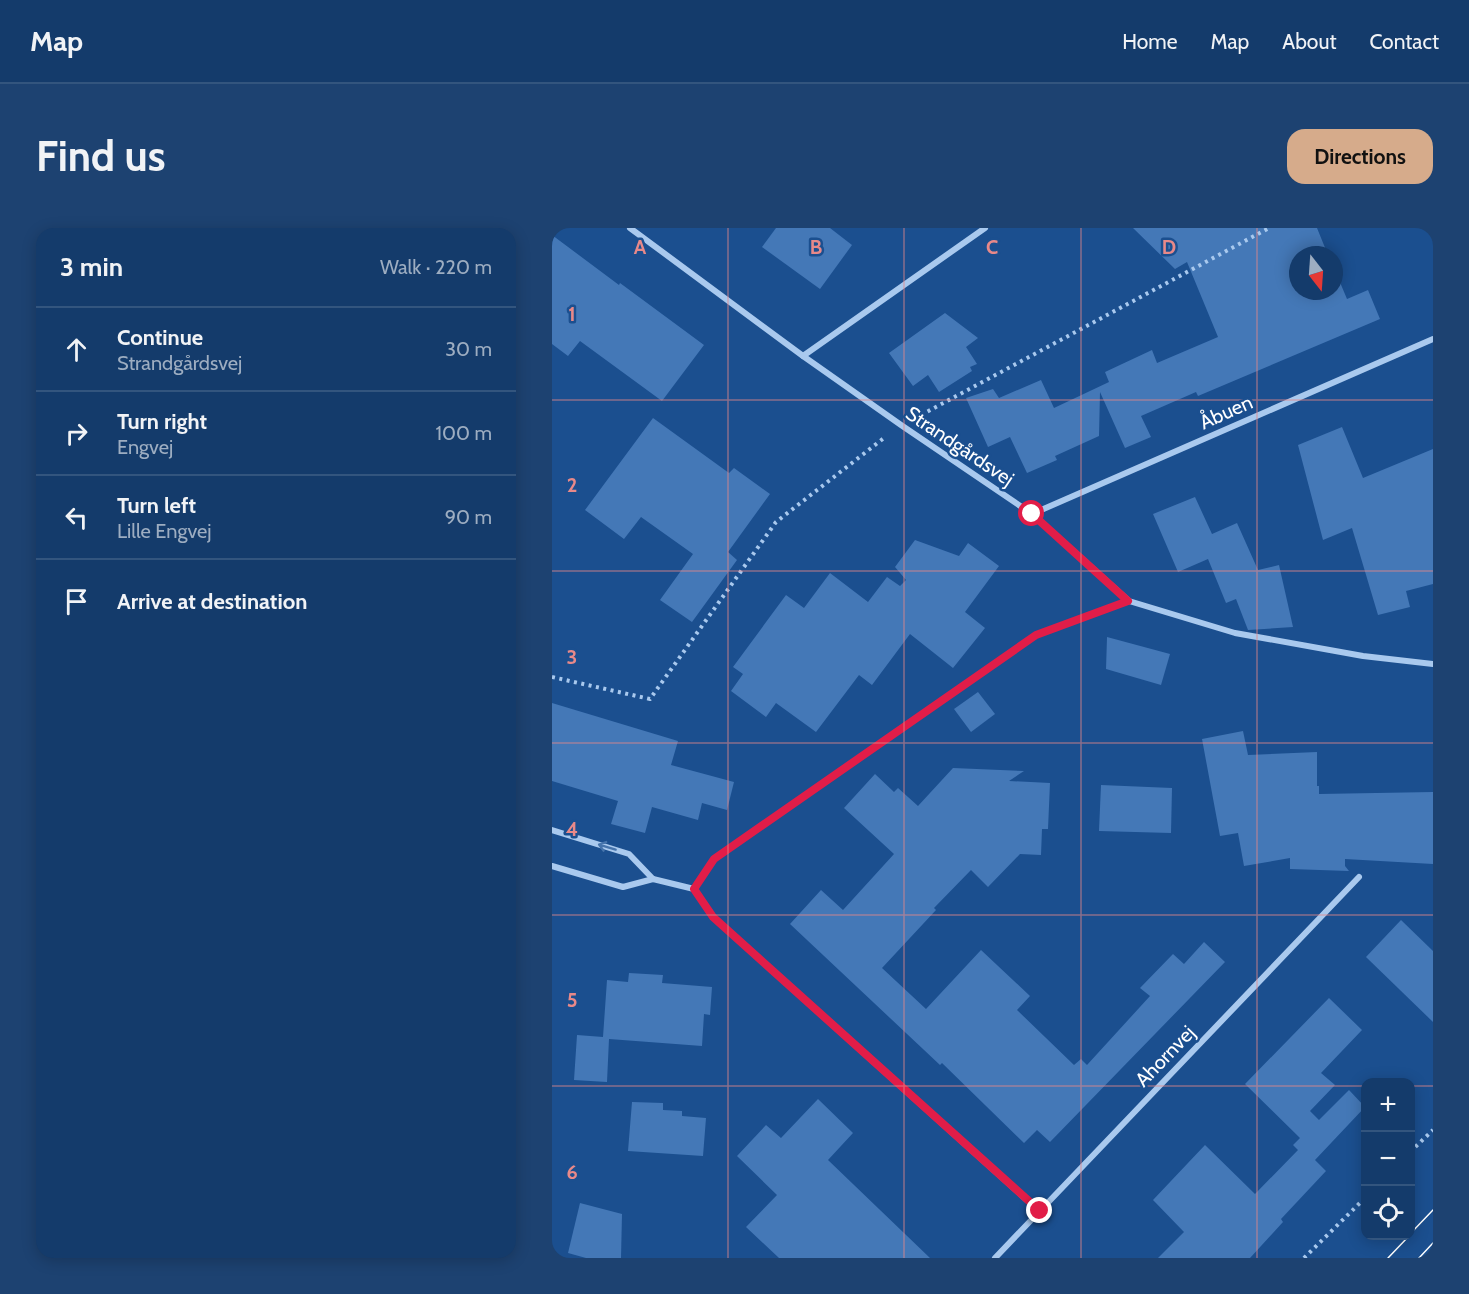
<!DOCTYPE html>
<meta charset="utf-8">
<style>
body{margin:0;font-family:Cabin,sans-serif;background:#1d4271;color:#f1f3f6}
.controls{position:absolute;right:18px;bottom:18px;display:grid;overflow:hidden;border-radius:12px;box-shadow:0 3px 15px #0003}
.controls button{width:54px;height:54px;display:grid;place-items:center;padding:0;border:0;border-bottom:2px solid #33557e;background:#143b6b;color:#f1f3f6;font:30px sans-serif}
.compass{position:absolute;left:737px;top:18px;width:54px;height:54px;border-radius:50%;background:#143b6b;box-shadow:0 3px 15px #0003;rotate:163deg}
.stop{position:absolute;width:18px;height:18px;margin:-14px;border:4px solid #e11d48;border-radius:50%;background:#fff}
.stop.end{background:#e11d48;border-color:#fff;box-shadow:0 2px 6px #0008}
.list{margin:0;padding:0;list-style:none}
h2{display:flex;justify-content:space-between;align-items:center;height:78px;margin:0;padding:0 24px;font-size:26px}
h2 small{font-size:20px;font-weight:400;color:#9dadc1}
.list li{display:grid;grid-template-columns:39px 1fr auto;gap:18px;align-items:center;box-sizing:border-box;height:84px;padding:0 24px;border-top:2px solid #33557e}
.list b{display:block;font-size:22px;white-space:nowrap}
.list p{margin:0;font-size:20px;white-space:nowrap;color:#9dadc1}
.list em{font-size:20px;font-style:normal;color:#9dadc1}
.icon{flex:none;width:33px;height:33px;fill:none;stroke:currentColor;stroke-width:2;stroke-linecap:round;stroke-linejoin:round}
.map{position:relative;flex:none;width:881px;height:1030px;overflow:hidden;border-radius:18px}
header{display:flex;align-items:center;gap:36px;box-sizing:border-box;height:84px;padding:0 30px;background:#143b6b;border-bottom:2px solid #33557e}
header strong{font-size:28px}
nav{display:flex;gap:33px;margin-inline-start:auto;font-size:21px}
.intro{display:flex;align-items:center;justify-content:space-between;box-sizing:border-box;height:144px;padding:0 36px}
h1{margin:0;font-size:42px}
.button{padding:15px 27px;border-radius:18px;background:#d6ab8b;color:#111;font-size:21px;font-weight:700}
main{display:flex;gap:36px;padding:0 36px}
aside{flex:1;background:#143b6b;border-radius:18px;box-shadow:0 3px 15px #0003}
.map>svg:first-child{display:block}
</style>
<header>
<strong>Map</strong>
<nav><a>Home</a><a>Map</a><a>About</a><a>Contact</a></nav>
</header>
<div class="intro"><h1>Find us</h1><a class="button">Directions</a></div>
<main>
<aside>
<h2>3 min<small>Walk · 220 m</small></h2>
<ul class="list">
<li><svg class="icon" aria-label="ahead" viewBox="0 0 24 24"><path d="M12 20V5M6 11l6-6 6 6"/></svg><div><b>Continue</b><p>Strandgårdsvej</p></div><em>30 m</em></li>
<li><svg class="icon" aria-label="right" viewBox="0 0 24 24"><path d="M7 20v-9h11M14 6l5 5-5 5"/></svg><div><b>Turn right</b><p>Engvej</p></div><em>100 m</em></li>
<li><svg class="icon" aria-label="left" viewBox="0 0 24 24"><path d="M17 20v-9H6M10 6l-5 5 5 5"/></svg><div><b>Turn left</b><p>Lille Engvej</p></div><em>90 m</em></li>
<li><svg class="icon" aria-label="arrive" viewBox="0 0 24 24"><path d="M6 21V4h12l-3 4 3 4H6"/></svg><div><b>Arrive at destination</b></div></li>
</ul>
</aside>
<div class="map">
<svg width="881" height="1030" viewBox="0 0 881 1030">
<rect width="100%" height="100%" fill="#1b4f8f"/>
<g fill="#4478b7">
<path d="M 224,0 L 278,0 L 300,17 L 268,61 L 210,19 Z"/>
<path d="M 581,0 L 765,0 L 776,27 L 746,27 L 746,63 L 782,63 L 782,40 L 795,71 L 816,62 L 828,91 L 646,168 L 644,164 L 589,188 L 599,209 L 573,220 L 548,164 L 547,208 L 503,228 L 505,232 L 475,245 L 458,209 L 436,219 L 414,170 L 441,161 L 447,170 L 489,152 L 502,180 L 557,154 L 553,144 L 600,122 L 605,135 L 666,109 L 635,34 L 623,41 Z"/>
<path d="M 0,7 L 67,57 L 68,55 L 152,117 L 110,173 L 28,113 L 16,128 L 0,116 Z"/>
<path d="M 393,85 L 426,110 L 414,119 L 425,136 L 418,139 L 420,143 L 387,164 L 376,147 L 361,158 L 337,125 Z"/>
<path d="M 101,190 L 177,245 L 182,240 L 218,266 L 176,324 L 185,332 L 140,394 L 108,372 L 141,326 L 89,289 L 72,311 L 33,282 Z"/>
<path d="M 790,199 L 811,250 L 881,221 L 881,356 L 854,363 L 858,379 L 826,387 L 800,300 L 771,312 L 746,217 Z"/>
<path d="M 643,269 L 660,306 L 685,295 L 706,342 L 727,337 L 741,399 L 696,402 L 684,371 L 674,375 L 656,331 L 626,344 L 601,286 Z"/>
<path d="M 363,312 L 407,328 L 416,315 L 447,338 L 413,384 L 433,400 L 401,440 L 358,406 L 320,457 L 307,447 L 264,504 L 224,475 L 214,489 L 179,463 L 191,446 L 181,439 L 234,367 L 252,380 L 278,345 L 316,374 L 335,349 L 348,358 L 354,352 L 343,339 Z"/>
<path d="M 555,409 L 618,426 L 609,457 L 554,441 Z"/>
<path d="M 426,464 L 443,486 L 419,504 L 402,481 Z"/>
<path d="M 0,475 L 126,513 L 119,537 L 182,554 L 175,582 L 150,575 L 146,592 L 100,579 L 93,605 L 59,596 L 66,573 L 0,553 Z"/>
<path d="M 691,503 L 696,527 L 765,524 L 765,558 L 767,558 L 767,566 L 881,564 L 881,636 L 793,631 L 793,638 L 797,643 L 738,641 L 738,630 L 692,638 L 686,605 L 668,608 L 650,511 Z"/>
<path d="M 401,540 L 472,543 L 457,553 L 498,555 L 496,601 L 490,601 L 489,627 L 468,626 L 436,659 L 419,642 L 382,680 L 384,682 L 330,740 L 374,781 L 429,722 L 478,768 L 465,782 L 522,837 L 529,831 L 535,837 L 598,768 L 588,760 L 621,726 L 632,736 L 652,714 L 673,734 L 498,914 L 485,902 L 472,915 L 390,835 L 388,837 L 238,696 L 269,662 L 291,682 L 342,626 L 292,580 L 323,546 L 342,564 L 346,560 L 366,578 Z"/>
<path d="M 549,557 L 620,560 L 619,605 L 547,603 Z"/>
<path d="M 849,692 L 881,723 L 881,794 L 814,729 Z"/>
<path d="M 77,745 L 111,747 L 110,755 L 160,759 L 158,787 L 152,786 L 150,818 L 57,811 L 55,854 L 22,852 L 25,807 L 51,809 L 55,752 L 76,754 Z"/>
<path d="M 777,770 L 810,802 L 769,845 L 783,857 L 758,883 L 767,892 L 797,862 L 813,879 L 763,932 L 774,943 L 729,991 L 731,994 L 698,1030 L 606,1030 L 632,1004 L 601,972 L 653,917 L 703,966 L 746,922 L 741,917 L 748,910 L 693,856 Z"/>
<path d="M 266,871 L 301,905 L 276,932 L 378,1030 L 227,1030 L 194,999 L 225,967 L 185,928 L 214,897 L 229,910 Z"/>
<path d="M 80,874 L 111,875 L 111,882 L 130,883 L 130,888 L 154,890 L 151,928 L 76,923 Z"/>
<path d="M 28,975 L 70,986 L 69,1030 L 34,1030 L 16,1025 Z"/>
</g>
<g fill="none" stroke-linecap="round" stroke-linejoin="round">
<g stroke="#a9c9ee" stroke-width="4" stroke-dasharray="3 4.5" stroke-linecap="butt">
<path d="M 369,187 L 717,0"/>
<path d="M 0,449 L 98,471 L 224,294 L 332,210"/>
<path d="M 858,924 L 881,902"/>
<path d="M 752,1030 L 814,969"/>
</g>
<g stroke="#a9c9ee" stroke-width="6">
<path d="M 78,0 L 251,128 L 349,197 L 480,286 L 577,373 L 683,405 L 811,428 L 881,436"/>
<path d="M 251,128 L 433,0"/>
<path d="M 480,286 L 881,111"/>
<path d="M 0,602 L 77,626 L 101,651"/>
<path d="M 0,638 L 71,659 L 101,651 L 142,661 L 162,631 L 484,407 L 577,373"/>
<path d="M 142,661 L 161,689 L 487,983"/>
<path d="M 443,1030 L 807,649"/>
</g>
<g stroke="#fff" stroke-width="1.5">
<path d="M 858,1006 L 881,982"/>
<path d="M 836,1030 L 857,1008"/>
<path d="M 867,1030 L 881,1015"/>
</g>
</g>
<defs><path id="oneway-shaft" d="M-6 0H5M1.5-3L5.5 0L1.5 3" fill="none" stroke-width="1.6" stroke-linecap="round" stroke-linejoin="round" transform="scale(1.5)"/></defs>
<use stroke="#4674ac" href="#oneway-shaft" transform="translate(55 619) rotate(-163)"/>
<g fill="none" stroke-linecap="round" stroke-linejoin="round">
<path stroke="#e11d48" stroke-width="8" d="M 480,286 L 576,373 L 484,407 L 162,631 L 142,661 L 161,689 L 488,983"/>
</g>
<path fill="none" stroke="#e88989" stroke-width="1.5" stroke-opacity="0.55" d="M 176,0 L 176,1030M 352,0 L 352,1030M 529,0 L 529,1030M 705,0 L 705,1030M 0,172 L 881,172M 0,343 L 881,343M 0,515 L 881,515M 0,687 L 881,687M 0,858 L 814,858M 858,858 L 881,858"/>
<g text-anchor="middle" stroke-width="5" stroke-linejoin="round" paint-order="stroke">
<g font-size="20" fill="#fff" stroke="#1b4f8f">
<text transform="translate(674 184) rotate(-24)" y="7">Åbuen</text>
<text transform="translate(408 218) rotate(34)" y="7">Strandgårdsvej</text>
<text transform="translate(613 828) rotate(-46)" y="7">Ahornvej</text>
</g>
</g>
<g font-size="20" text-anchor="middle" font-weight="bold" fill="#e88989" stroke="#1b4f8f" stroke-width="5" stroke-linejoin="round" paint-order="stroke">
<text x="88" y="26">A</text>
<text x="264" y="26">B</text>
<text x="440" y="26">C</text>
<text x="617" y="26">D</text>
<text x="20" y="93">1</text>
<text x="20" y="264">2</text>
<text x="20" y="436">3</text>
<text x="20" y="608">4</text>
<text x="20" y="779">5</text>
<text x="20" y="951">6</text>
</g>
</svg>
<div class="controls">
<button>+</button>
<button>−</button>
<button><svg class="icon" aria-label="locate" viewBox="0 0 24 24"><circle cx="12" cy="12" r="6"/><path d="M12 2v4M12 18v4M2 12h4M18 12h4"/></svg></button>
</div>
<svg class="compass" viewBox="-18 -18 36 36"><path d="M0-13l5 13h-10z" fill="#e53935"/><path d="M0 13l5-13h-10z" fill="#9dadc1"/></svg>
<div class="stop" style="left:480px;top:286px"></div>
<div class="stop end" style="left:488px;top:983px"></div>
</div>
</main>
